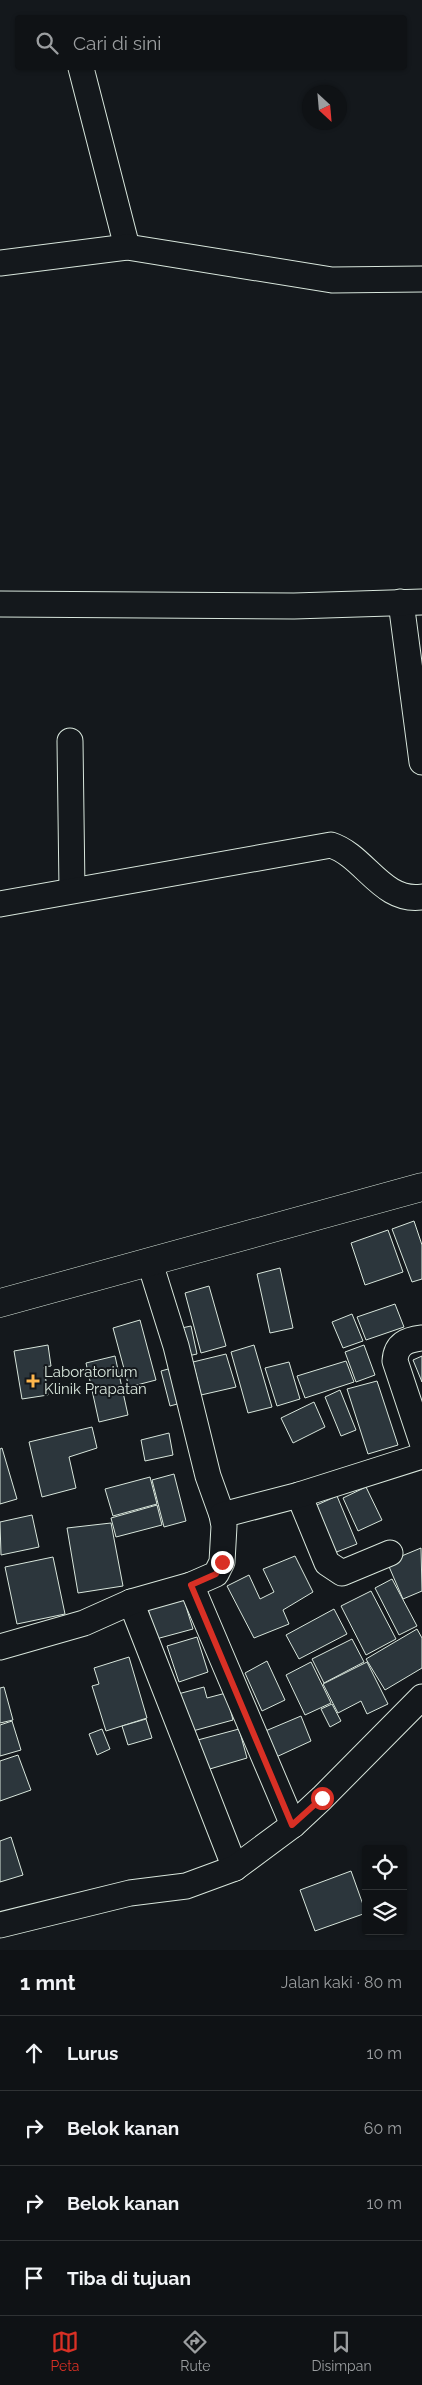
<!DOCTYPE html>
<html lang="id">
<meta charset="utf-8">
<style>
body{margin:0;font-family:Raleway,sans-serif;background:#181b1e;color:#f1f3f6}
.controls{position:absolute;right:15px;bottom:15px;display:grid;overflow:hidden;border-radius:5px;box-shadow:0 1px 4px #0004}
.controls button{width:45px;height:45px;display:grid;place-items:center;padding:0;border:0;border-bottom:1px solid #2f3234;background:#0f1215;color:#f1f3f6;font:25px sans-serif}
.compass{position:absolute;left:302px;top:85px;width:45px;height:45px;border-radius:50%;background:#0f1215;box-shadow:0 1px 4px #0004;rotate:154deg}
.stop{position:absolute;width:15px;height:15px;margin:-11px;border:4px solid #d93025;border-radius:50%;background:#fff}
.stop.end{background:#d93025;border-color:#fff;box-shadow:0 1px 5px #0008}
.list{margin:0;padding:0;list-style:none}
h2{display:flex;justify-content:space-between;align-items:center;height:65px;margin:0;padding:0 20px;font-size:21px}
h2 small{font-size:16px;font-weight:400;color:#9b9ea0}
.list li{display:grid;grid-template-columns:32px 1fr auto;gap:15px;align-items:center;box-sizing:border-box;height:75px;padding:0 20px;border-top:1px solid #2f3234}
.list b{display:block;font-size:19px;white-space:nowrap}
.list em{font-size:16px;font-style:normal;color:#9b9ea0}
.icon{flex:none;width:28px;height:28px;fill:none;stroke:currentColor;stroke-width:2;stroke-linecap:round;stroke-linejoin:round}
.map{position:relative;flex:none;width:422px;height:1950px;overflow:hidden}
.search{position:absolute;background:#0f1215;box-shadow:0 1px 4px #0004;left:15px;right:15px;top:15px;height:55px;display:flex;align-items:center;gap:12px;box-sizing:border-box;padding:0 18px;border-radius:5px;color:#9b9ea0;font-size:19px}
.sheet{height:365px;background:#0f1215}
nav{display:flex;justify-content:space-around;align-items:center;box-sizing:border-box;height:70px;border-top:1px solid #2f3234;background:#0f1215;font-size:14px;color:#9b9ea0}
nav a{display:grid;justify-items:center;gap:2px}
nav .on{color:#d93025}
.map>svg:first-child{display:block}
</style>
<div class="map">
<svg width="422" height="1950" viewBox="0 0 422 1950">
<rect width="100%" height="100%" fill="#14181c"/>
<g fill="#2c363c" stroke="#d8e6dc">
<path d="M 414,1221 L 422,1245 L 422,1279 L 412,1282 L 392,1229 Z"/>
<path d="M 388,1230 L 403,1272 L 365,1285 L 351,1243 Z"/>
<path d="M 280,1268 L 293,1328 L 270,1333 L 257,1274 Z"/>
<path d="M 209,1286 L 226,1346 L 201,1353 L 185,1293 Z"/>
<path d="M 395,1304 L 404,1327 L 366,1340 L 357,1317 Z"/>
<path d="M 352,1314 L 363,1341 L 343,1348 L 332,1322 Z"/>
<path d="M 140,1320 L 156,1380 L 129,1387 L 113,1328 Z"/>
<path d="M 191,1326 L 197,1354 L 183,1357 L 177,1329 Z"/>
<path d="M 48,1345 L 51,1366 L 44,1367 L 48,1395 L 22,1399 L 14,1351 Z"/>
<path d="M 254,1345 L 272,1407 L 248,1413 L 231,1352 Z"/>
<path d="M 364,1345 L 375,1375 L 356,1382 L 345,1352 Z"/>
<path d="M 226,1354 L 236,1387 L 201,1395 L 193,1362 Z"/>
<path d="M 115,1356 L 128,1415 L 99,1422 L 86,1363 Z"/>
<path d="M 422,1356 L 422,1382 L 413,1360 Z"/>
<path d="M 346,1361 L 354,1382 L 305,1398 L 297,1376 Z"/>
<path d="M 289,1362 L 300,1399 L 277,1406 L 265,1368 Z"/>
<path d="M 179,1366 L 188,1401 L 170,1406 L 161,1371 Z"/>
<path d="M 377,1381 L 398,1445 L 368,1454 L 347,1389 Z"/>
<path d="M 340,1390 L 356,1430 L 341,1436 L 325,1397 Z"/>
<path d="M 314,1402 L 325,1427 L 293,1443 L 281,1418 Z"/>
<path d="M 92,1427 L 97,1448 L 69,1457 L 76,1488 L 42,1497 L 29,1442 Z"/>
<path d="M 169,1433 L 173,1455 L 145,1461 L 141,1440 Z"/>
<path d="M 2,1448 L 17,1499 L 0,1504 L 0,1449 Z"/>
<path d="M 174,1474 L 186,1521 L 164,1527 L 152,1480 Z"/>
<path d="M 150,1477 L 157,1504 L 113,1516 L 105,1489 Z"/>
<path d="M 366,1487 L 382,1520 L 358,1531 L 343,1498 Z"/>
<path d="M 337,1496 L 357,1544 L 329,1555 L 310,1508 Z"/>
<path d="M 157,1505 L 162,1525 L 116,1537 L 111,1518 Z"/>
<path d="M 32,1515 L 39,1547 L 1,1555 L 0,1522 Z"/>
<path d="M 111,1523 L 123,1586 L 78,1593 L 67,1528 Z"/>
<path d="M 421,1548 L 422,1591 L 403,1599 L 387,1562 Z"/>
<path d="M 295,1556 L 313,1592 L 283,1610 L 289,1624 L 254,1638 L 227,1586 L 249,1575 L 260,1599 L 274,1592 L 263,1569 Z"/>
<path d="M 53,1557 L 65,1614 L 17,1624 L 5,1567 Z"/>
<path d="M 392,1579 L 417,1626 L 399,1635 L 375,1588 Z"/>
<path d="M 371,1591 L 396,1639 L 366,1655 L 341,1606 Z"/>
<path d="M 183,1597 L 193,1629 L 156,1639 L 147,1605 Z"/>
<path d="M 334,1609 L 347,1634 L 299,1659 L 286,1635 Z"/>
<path d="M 417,1629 L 422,1638 L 422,1668 L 385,1690 L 366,1659 Z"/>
<path d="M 197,1637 L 208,1672 L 179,1682 L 167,1646 Z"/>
<path d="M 352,1639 L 364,1662 L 324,1683 L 312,1659 Z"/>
<path d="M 129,1657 L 147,1718 L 106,1731 L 92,1686 L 99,1684 L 94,1668 Z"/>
<path d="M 267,1661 L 285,1700 L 262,1711 L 245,1673 Z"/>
<path d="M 311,1662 L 331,1703 L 305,1715 L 286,1675 Z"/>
<path d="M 367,1662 L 388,1704 L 367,1714 L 361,1701 L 338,1713 L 323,1684 Z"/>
<path d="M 4,1687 L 13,1720 L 0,1723 L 0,1688 Z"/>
<path d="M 204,1687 L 207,1698 L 226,1693 L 233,1720 L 189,1732 L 178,1694 Z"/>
<path d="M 332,1704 L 341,1721 L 330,1727 L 321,1709 Z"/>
<path d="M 301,1716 L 311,1741 L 274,1758 L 263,1732 Z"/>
<path d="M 146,1719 L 152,1738 L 128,1745 L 122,1726 Z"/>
<path d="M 12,1721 L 21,1750 L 0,1756 L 0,1725 Z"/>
<path d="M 102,1729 L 110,1749 L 97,1755 L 89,1734 Z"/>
<path d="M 239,1729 L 247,1758 L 203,1771 L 194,1741 Z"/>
<path d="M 18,1755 L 31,1790 L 0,1801 L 0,1761 Z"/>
<path d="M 11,1837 L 23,1875 L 0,1882 L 0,1841 Z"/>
<path d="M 351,1871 L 366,1913 L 315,1931 L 300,1890 Z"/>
</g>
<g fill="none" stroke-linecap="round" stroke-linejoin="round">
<defs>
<g id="street">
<path d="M 81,68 L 127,247"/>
<path d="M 0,263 L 127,247 L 332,280 L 422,279"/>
<path d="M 401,602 L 422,762"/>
<path d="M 0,604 L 294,606 L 422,602"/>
<path d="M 70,741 L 72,889"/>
<path d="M 0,904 L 331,845 C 365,856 382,903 422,897"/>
<path d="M 150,1263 L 176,1346 L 208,1476 L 222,1515"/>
<path d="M 422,1338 C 406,1340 396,1344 395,1361 L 422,1442"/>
<path d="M 299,1495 L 327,1563 L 342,1573 L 390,1553"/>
<path d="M 191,1585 L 293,1825"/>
<path d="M 131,1602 L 235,1868"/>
<path d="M 0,1647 L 84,1623 L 131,1602 L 191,1585 L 216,1574 L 222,1562 L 224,1526 L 222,1515 L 299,1495 L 422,1456"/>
<path d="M 0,1925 L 130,1893 L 186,1886 L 235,1868 L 293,1825 L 322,1798 L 422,1697"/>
</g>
<path id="secondary" d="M 0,1303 L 422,1187"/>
</defs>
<use href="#street" stroke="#d8e6dc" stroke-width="27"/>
<use href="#secondary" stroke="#d8e6dc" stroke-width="29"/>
<use href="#street" stroke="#14181c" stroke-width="25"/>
<use href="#secondary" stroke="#14181c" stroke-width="28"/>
</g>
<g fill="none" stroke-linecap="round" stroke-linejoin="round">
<path stroke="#d93025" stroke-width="6" d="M 222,1562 L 216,1574 L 191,1585 L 292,1825 L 322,1798"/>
</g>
<path fill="#ffb74d" stroke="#14181c" stroke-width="2" d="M30.5 1373.5h5v5h5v5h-5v5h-5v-5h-5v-5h5z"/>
<g text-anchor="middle" stroke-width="4" stroke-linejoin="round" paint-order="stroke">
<g font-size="15" fill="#d8e6dc" stroke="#14181c" text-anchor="start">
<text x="44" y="1377">Laboratorium<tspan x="44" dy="17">Klinik Prapatan</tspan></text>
</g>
</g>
</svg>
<div class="controls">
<button><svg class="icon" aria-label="locate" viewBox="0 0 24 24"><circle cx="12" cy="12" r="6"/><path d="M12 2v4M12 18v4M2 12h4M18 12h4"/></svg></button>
<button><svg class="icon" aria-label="layers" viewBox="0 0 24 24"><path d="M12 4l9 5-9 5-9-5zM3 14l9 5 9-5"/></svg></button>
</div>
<svg class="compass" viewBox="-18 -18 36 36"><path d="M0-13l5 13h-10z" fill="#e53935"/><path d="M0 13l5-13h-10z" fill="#9b9ea0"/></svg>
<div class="stop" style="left:322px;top:1798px"></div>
<div class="stop end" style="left:222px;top:1562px"></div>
<div class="search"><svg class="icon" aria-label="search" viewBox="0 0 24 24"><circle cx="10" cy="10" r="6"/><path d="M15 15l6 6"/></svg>Cari di sini</div>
</div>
<section class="sheet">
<h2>1 mnt<small>Jalan kaki · 80 m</small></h2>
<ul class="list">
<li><svg class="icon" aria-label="ahead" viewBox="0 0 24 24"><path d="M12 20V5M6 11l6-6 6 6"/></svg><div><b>Lurus</b></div><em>10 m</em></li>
<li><svg class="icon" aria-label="right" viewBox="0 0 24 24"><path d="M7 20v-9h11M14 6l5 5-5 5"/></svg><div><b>Belok kanan</b></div><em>60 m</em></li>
<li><svg class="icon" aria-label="right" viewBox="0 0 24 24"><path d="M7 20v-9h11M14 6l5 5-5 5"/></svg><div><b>Belok kanan</b></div><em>10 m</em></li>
<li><svg class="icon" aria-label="arrive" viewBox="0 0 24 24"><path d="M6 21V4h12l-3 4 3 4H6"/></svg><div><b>Tiba di tujuan</b></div></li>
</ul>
</section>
<nav>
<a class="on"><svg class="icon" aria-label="map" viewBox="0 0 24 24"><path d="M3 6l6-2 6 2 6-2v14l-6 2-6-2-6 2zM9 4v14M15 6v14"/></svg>Peta</a>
<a><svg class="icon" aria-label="directions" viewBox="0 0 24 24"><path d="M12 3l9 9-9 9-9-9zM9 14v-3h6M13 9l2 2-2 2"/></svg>Rute</a>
<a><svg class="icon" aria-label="saved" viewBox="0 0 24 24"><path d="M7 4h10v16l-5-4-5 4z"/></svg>Disimpan</a>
</nav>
